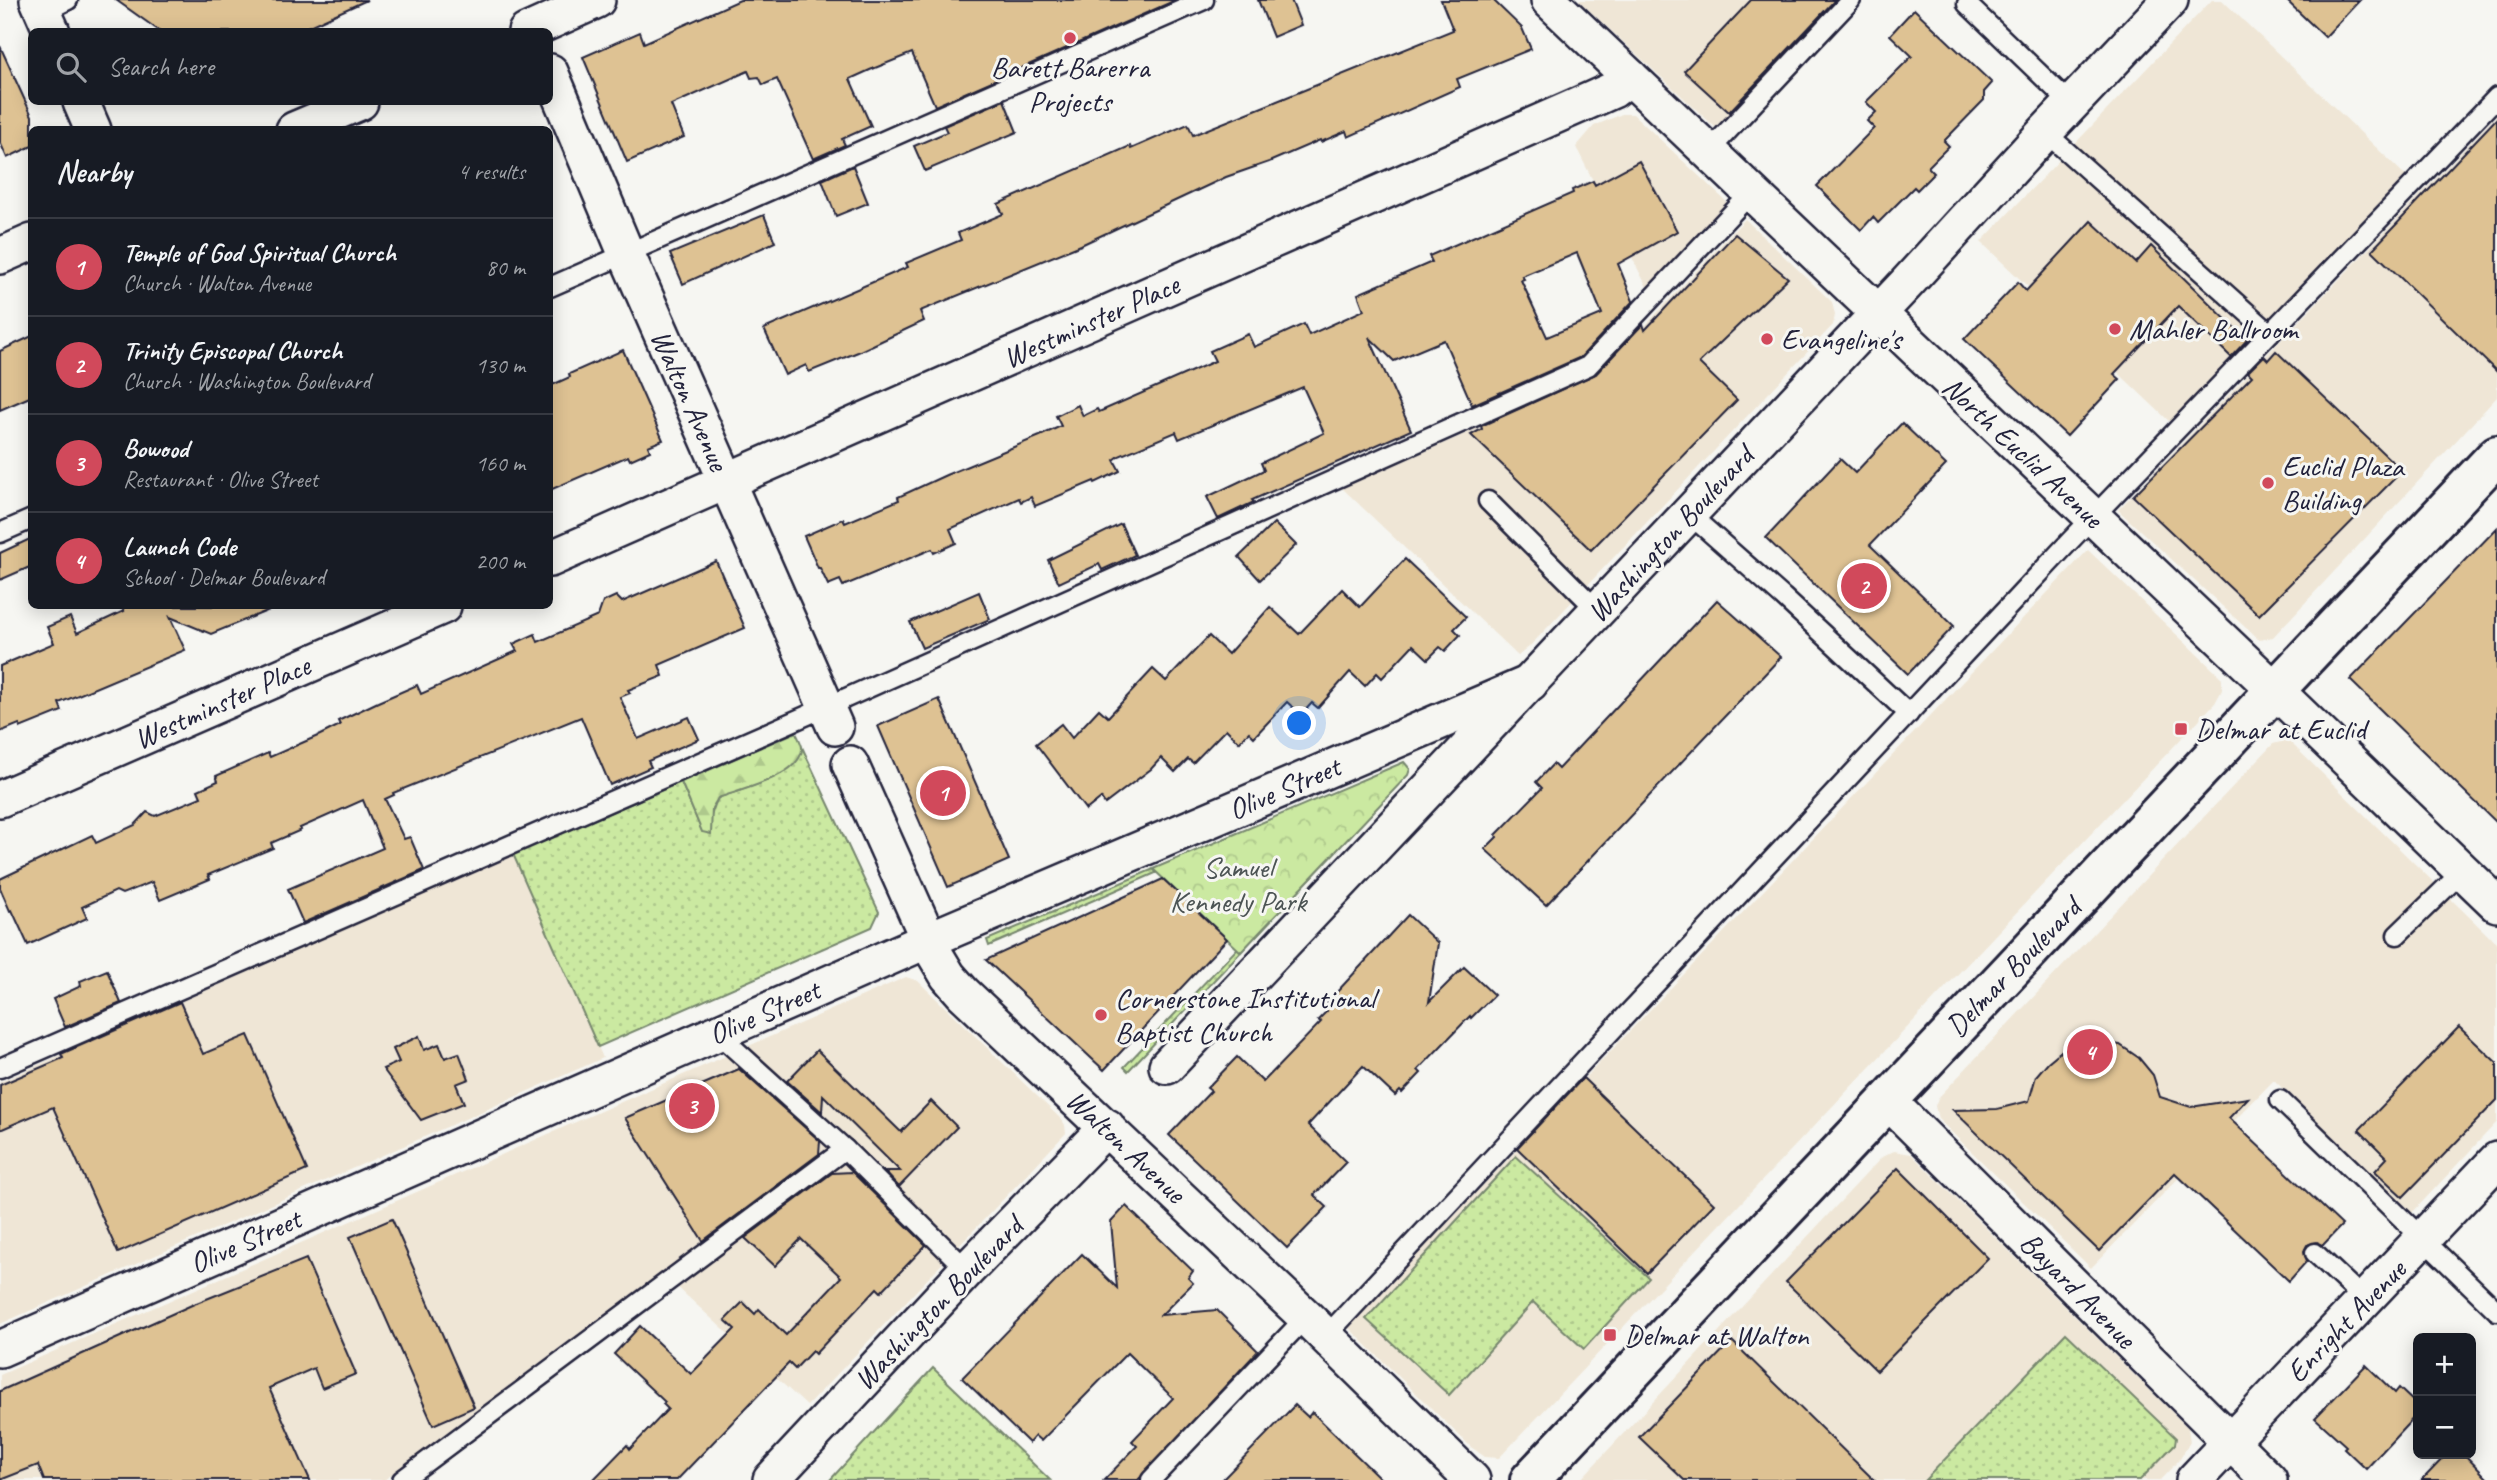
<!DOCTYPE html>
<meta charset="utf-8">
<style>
body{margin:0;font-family:Caveat,sans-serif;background:#242831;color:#f1f3f6}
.controls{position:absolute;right:21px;bottom:21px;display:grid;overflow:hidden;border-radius:10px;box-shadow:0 4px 18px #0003}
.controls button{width:63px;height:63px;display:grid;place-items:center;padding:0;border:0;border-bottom:2px solid #363941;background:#171b24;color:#f1f3f6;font:35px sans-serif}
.you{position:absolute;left:1300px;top:724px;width:24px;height:24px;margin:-18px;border:5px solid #fff;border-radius:50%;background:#1a73e8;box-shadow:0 0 0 10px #1a73e833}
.badge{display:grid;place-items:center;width:46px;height:46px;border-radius:50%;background:#d1495b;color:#fff;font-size:23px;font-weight:700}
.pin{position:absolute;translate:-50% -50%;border:4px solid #fff;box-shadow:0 2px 7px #0006}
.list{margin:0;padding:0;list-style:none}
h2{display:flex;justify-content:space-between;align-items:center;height:91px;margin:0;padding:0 28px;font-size:30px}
h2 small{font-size:23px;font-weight:400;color:#9ea1a6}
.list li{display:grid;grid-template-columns:46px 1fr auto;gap:21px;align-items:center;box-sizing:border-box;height:98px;padding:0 28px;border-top:2px solid #363941}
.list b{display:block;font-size:26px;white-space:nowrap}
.list p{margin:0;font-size:23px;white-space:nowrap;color:#9ea1a6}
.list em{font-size:23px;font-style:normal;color:#9ea1a6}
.icon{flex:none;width:38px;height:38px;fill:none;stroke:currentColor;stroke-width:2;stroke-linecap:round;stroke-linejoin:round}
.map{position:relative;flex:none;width:2497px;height:1480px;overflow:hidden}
.search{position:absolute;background:#171b24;box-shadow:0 4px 18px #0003;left:28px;top:28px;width:525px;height:77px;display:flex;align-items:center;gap:18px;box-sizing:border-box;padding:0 24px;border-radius:10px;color:#9ea1a6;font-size:26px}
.panel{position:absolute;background:#171b24;box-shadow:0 4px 18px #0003;left:28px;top:126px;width:525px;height:483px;border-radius:10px}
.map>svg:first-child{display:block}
</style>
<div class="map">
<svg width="2497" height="1480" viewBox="0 0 2497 1480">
<defs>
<pattern id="grass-dots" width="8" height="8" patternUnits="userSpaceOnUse" patternTransform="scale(1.75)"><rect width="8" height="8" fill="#cbe9a1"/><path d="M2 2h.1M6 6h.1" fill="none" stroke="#aec88c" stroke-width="1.8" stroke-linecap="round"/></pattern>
<pattern id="forest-firs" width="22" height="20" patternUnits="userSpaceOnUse" patternTransform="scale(1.75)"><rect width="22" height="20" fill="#cbe9a1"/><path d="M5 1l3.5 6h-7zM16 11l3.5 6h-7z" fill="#aec88c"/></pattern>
<pattern id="park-crowns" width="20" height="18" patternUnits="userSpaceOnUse" patternTransform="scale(1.75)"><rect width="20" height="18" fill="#cbe9a1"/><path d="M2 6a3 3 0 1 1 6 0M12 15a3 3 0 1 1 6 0" fill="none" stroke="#aec88c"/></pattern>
</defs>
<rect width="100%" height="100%" fill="#f6f6f2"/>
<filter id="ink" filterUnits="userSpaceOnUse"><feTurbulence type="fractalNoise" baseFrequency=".0143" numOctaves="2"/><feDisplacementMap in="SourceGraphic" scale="14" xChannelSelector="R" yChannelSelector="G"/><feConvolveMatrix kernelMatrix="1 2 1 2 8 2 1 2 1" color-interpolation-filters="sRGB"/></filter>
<g filter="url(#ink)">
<g fill="#efe6d6">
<path d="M 1578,0 L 1838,0 L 1716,128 Z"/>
<path d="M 2212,0 L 2222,0 L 2406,176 L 2170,422 L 1981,242 Z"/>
<path d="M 1622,114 L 1633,114 L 1731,206 L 1649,291 L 1576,147 L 1594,126 Z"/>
<path d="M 2497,115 L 2497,397 L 2273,637 L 2259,640 L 2118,510 Z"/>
<path d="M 1745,219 L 1832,302 L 1835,315 L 1833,325 L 1530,646 L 1518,656 L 1342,488 L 1599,375 Z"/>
<path d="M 2088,550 L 2222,678 L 2222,690 L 2215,703 L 1499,1458 L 1485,1457 L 1471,1447 L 1348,1327 Z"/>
<path d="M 2285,741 L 2292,744 L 2497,944 L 2497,1122 L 2411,1214 L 2274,1080 L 2091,1268 L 1938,1119 L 1935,1106 L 1938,1098 L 2273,744 Z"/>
<path d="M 513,854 L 603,1058 L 0,1324 L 0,1082 Z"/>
<path d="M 906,977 L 918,981 L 1062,1120 L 1065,1125 L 1066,1133 L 807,1406 L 663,1274 L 384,1480 L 0,1480 L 0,1375 Z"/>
<path d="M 1894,1151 L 1911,1154 L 2188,1428 L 2190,1442 L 2180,1459 L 2160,1480 L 1580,1480 L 1882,1157 Z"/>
</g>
<g fill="url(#grass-dots)" stroke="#76866e" stroke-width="2">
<path d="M 802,747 L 879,912 L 872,927 L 598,1047 L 513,854 L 681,782 L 702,831 C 714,817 710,813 718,798 C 748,786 792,780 802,747 Z"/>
<path d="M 1238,833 L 1240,836 L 989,946 L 987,940 Z"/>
<path d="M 1322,860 L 1325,863 L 1128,1071 L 1124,1067 Z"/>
<path d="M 1516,1156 L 1649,1278 L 1584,1349 L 1533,1302 L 1449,1395 L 1366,1319 Z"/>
<path d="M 2066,1333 L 2176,1438 L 2175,1444 L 2140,1480 L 1925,1480 Z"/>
<path d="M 933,1368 L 1050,1480 L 830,1480 Z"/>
</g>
<path fill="url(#forest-firs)" stroke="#76866e" stroke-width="2" d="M 796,732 C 797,736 802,743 802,748 C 802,776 739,790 718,798 L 712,808 L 711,834 L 702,832 L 681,782 Z"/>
<path fill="url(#park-crowns)" stroke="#76866e" stroke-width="2" d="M 1404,762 L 1410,769 L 1408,775 L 1241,952 L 1153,869 Z"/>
<g fill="#dec293" stroke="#22223b" stroke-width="2" fill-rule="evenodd">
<path d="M 116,0 L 367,0 L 296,32 L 161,32 Z"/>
<path d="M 740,0 L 1176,0 L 935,106 L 912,53 L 870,70 L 850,79 L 871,126 L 842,139 L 845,145 L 813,159 L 777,79 L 763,85 L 759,77 L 751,78 L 748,71 L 671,105 L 684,137 L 627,162 L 583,57 L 640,32 L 644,43 Z"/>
<path d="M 1258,0 L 1291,0 L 1301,25 L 1273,37 Z"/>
<path d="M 1441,0 L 1493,0 L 1522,28 L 1531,49 L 1457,79 L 1460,87 L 1348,137 L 1346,131 L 1321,142 L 1320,140 L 1269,162 L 1226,177 L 1081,245 L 920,311 L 924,321 L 858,352 L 809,372 L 806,365 L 785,375 L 764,329 L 908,267 L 906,263 L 961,240 L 958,233 L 1003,214 L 998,204 L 1130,146 L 1131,149 L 1188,124 L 1193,135 L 1453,30 Z"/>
<path d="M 1751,0 L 1835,0 L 1729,112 L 1684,71 Z"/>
<path d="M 2286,0 L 2360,0 L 2325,37 Z"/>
<path d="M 1914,9 L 1992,83 L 1984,92 L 1984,100 L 1944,141 L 1949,146 L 1928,167 L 1934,173 L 1917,190 L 1914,187 L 1878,223 L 1873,217 L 1861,230 L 1817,186 L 1874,128 L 1867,121 L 1876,112 L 1866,102 L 1912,56 L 1890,35 Z"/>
<path d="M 0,46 L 32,116 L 32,146 L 7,158 L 0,142 Z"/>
<path d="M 1004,100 L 1017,132 L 925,171 L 914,146 L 947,132 L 944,126 Z"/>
<path d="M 2497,118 L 2497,372 L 2372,250 Z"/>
<path d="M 1639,161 L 1677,231 L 1618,264 L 1633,301 L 1581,357 L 1472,405 L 1444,340 L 1394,361 L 1369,337 L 1411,430 L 1252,500 L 1254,502 L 1218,519 L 1207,497 L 1264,470 L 1261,463 L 1324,433 L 1303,387 L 1179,439 L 1176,432 L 1119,456 L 1114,460 L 1120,471 L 1095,483 L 1094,481 L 1035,506 L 1031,497 L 1021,502 L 1019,498 L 950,529 L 956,543 L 934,553 L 932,549 L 843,586 L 840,580 L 828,585 L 820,568 L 818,568 L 804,536 L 843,519 L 845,523 L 899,500 L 898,497 L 946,475 L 1040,436 L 1061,426 L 1056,416 L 1078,405 L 1083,416 L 1097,409 L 1099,412 L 1215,361 L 1210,351 L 1248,334 L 1254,347 L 1304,324 L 1309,335 L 1364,310 L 1358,294 L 1432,262 L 1429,256 L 1573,193 L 1572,190 L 1593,181 L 1595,185 ZM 1577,253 L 1602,314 L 1547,337 L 1521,280 L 1524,279 L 1522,276 Z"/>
<path d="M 853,166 L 868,203 L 836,216 L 822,180 Z"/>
<path d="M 764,215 L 775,242 L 683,284 L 670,254 Z"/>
<path d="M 2091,221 L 2136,263 L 2151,246 L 2247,340 L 2231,357 L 2178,306 L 2114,374 L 2120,379 L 2067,436 L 1964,339 L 2018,282 L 2026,291 Z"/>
<path d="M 1735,234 L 1788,278 L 1699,363 L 1737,400 L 1591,550 L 1471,435 L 1482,429 L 1481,426 L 1596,374 L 1643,324 L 1645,330 Z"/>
<path d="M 32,336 L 32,396 L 0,410 L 0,351 Z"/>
<path d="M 623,350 L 663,440 L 648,446 L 650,451 L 630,460 L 628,456 L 550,490 L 550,386 L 570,377 L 569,374 Z"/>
<path d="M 2276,351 L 2402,471 L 2259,615 L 2133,496 L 2252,376 L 2248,372 L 2264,356 L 2268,360 Z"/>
<path d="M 1902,423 L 1946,465 L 1870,545 L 1954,626 L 1908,674 L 1766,538 L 1840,459 L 1855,473 Z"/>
<path d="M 1274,523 L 1296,545 L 1260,580 L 1239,557 Z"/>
<path d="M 1121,524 L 1135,555 L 1102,570 L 1099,564 L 1059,583 L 1048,560 Z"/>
<path d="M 2497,528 L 2497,823 L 2350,680 Z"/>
<path d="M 32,538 L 32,566 L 0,580 L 0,553 Z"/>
<path d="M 1405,559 L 1466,617 L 1454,629 L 1460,635 L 1445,651 L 1440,647 L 1428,659 L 1413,645 L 1382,678 L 1377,673 L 1365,686 L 1350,672 L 1318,708 L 1312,703 L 1301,715 L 1287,702 L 1254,737 L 1249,732 L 1239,742 L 1226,729 L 1193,763 L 1188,759 L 1175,772 L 1161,758 L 1151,769 L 1105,804 L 1101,798 L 1086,810 L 1036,744 L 1061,724 L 1072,738 L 1099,709 L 1108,717 L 1153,669 L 1166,681 L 1209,636 L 1228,654 L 1270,607 L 1299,634 L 1342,589 L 1360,607 Z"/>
<path d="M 716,561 L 745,628 L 659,665 L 663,676 L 628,690 L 630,693 L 620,697 L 638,739 L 689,717 L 699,739 L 648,761 L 651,767 L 610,785 L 581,717 L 393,793 L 394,795 L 385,799 L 404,839 L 410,837 L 424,870 L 303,923 L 288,889 L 383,848 L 363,800 L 300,828 L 301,830 L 271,843 L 273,848 L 208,875 L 210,879 L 160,900 L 152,882 L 122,894 L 116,891 L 82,907 L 87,918 L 28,945 L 12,910 L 10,911 L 0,888 L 0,879 L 92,835 L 96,843 L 135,825 L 147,812 L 155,816 L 201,797 L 198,790 L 218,781 L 216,776 L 268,753 L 270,757 L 320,735 L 340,725 L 338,721 L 378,702 L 417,685 L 421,694 L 517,651 L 513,644 L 535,634 L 538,642 L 598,616 L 603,602 L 616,596 L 622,602 Z"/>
<path d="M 979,592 L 990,619 L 922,648 L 910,622 Z"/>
<path d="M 1717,600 L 1781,657 L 1546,905 L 1485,849 L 1497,837 L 1496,835 L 1542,788 L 1536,782 L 1553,764 L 1558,769 Z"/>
<path d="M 121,606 L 279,606 L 211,634 L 170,617 L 185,650 L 59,703 L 62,711 L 20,728 L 19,724 L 0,732 L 0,666 L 54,643 L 47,627 L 70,617 L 77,633 L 124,611 Z"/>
<path d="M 939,699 L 1009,860 L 948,887 L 878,726 Z"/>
<path d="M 1163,879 L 1227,939 L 1104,1070 L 986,960 Z"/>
<path d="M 1408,915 L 1438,943 L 1429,1002 L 1464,967 L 1494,995 L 1471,1018 L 1470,1016 L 1418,1070 L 1421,1073 L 1402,1093 L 1400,1091 L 1395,1096 L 1363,1066 L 1308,1125 L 1346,1162 L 1314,1195 L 1327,1207 L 1287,1248 L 1169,1135 L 1211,1091 L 1207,1088 L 1237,1057 L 1263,1082 L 1321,1022 L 1318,1020 L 1327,1011 L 1323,1007 Z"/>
<path d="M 107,970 L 121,1003 L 65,1027 L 53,999 L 81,986 L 80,981 Z"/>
<path d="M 180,1002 L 203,1054 L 248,1035 L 307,1170 L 118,1253 L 53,1107 L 0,1130 L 0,1085 L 63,1058 L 61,1054 Z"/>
<path d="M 2459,1027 L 2497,1063 L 2497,1100 L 2403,1197 L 2375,1171 L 2387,1158 L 2359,1130 Z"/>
<path d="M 419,1036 L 424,1050 L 439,1044 L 445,1058 L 459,1053 L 469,1079 L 456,1084 L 464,1103 L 421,1120 L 383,1069 L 399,1062 L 393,1049 Z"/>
<path d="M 2092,1041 L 2120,1045 L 2139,1058 L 2153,1075 L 2160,1097 L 2191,1107 L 2248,1098 L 2229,1118 L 2342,1225 L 2323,1245 L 2317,1242 L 2307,1245 L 2304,1251 L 2307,1261 L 2289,1281 L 2175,1173 L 2099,1251 L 1953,1110 L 1997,1109 L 2029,1101 L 2036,1076 L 2048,1062 L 2066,1047 Z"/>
<path d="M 817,1050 L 901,1132 L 931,1101 L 957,1127 L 899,1187 L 884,1171 L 900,1171 L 823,1095 L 822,1112 L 787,1081 Z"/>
<path d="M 739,1069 L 820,1141 L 819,1154 L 703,1241 L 625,1118 Z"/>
<path d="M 1583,1078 L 1714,1204 L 1647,1273 L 1517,1148 Z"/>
<path d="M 1898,1168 L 1988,1258 L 1877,1371 L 1786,1282 Z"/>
<path d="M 852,1172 L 926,1245 L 881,1292 L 877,1288 L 815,1354 L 812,1351 L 795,1369 L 789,1363 L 677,1480 L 593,1480 L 627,1445 L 630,1449 L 668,1409 L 663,1404 L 665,1402 L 614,1354 L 640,1326 L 691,1374 L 735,1329 L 725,1320 L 743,1302 L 755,1314 L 759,1309 L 786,1335 L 841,1277 L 801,1239 L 775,1266 L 745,1238 L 832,1173 Z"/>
<path d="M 1126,1206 L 1193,1271 L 1188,1278 L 1193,1283 L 1161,1315 L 1217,1310 L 1258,1351 L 1138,1480 L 1104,1480 L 1137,1446 L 1132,1441 L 1173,1398 L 1127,1353 L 1041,1441 L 1035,1436 L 1029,1443 L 962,1378 L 1082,1254 L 1117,1288 L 1111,1222 Z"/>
<path d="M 392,1219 L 474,1407 L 433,1425 L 350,1237 Z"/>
<path d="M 306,1259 L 356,1374 L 322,1388 L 314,1368 L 269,1388 L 310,1480 L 44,1480 L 38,1465 L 0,1480 L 0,1391 L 194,1304 Z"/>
<path d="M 1732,1341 L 1874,1480 L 1684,1480 L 1639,1437 Z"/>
<path d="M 2366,1365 L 2395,1393 L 2399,1388 L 2418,1406 L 2418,1413 L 2366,1469 L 2344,1448 L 2346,1446 L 2315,1418 Z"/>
<path d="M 1295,1405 L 1308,1417 L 1312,1412 L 1382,1480 L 1222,1480 Z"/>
<path d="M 2447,1454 L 2464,1454 L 2489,1480 L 2422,1480 Z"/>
</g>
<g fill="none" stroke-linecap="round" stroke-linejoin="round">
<defs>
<g id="lane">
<path d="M 1967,4 L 2071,104"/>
<path d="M 44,12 L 68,0"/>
<path d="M 2045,132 L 2270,333"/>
<path d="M 1708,152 L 1851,0"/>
<path d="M 550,287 L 1204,0"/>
<path d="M 1488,501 L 1598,611"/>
<path d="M 1689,514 L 1783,597 L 1909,714"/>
<path d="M 0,533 L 32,519"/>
<path d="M 2397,935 L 2463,871"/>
<path d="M 717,1033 L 845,1149 L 967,1270"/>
<path d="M 0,1068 L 826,707 L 1588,366 L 1751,193"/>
<path d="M 2280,1100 L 2497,1311"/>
<path d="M 2315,1253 L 2365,1300"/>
<path d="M 1326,1336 L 2070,541 L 2497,97"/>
<path d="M 402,1480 L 845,1149"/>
<path d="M 1151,1480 L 1306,1317"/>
</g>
<g id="street">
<path d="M 38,0 L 52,32"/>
<path d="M 1549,0 L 2276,691 L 2497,904"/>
<path d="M 526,32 L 597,0"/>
<path d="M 550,72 L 626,253 L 835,727"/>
<path d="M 81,102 L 93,130"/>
<path d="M 294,130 L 360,102"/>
<path d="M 0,256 L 32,242"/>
<path d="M 550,559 L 1593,99 L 1613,90 L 1630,77"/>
<path d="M 850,764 L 936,956 L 948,976 L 963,993 L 1306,1317 L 1472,1480"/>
<path d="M 0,799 L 443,606"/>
<path d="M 1167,1066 L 1906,284 L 2045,132 L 2170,0"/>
<path d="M 1887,1100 L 2269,1480"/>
<path d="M 0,1349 L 928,940 L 1530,683"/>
<path d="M 771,1480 L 967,1270 L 1107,1127"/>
<path d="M 2194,1480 L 2497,1160"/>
</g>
<path id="secondary" d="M 1530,1480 L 2497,455"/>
</defs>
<use href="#lane" stroke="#22223b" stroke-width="23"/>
<use href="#street" stroke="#22223b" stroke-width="40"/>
<use href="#secondary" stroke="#22223b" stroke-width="44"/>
<use href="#lane" stroke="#f6f6f2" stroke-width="18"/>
<use href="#street" stroke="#f6f6f2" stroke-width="35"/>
<use href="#secondary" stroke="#f6f6f2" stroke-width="38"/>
</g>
</g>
<g fill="#d1495b" stroke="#f6f6f2" stroke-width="2.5">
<circle cx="1070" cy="38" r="7"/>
<circle cx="2115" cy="329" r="7"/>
<circle cx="1767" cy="339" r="7"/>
<circle cx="2268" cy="483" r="7"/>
<rect x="2174" y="722" width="14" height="14" rx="3.5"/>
<circle cx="1101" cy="1015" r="7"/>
<rect x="1603" y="1328" width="14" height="14" rx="3.5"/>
</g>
<g text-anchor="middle" stroke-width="6" stroke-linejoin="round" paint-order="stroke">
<g font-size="30" fill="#22223b" stroke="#f6f6f2" text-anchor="start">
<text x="1070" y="77" text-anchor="middle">Barett Barerra<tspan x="1070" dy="34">Projects</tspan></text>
<text x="2129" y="339">Mahler Ballroom</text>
<text x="1781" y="349">Evangeline's</text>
<text x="2282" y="476">Euclid Plaza<tspan x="2282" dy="34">Building</tspan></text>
<text x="2195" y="739">Delmar at Euclid</text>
<text x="1115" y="1008">Cornerstone Institutional<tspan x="1115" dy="34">Baptist Church</tspan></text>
<text x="1624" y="1345">Delmar at Walton</text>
</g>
<g font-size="30" fill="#22223b" stroke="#f6f6f2">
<text transform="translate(1091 321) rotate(-24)" y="10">Westminster Place</text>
<text transform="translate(690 400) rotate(66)" y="10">Walton Avenue</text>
<text transform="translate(2023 452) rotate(43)" y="10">North Euclid Avenue</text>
<text transform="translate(1670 534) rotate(-47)" y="10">Washington Boulevard</text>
<text transform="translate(222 702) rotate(-24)" y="10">Westminster Place</text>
<text transform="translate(1284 788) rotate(-23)" y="10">Olive Street</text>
<text transform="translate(2013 967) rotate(-46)" y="10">Delmar Boulevard</text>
<text transform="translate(764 1012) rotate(-24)" y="10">Olive Street</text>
<text transform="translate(1126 1146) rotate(43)" y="10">Walton Avenue</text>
<text transform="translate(245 1241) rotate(-24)" y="10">Olive Street</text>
<text transform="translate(2078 1290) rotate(45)" y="10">Bayard Avenue</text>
<text transform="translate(938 1303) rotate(-46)" y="10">Washington Boulevard</text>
<text transform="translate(2346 1321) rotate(-46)" y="10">Enright Avenue</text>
</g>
<g font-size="30" fill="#4c5454" stroke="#f6f6f2">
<text x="1238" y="877">Samuel<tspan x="1238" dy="34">Kennedy Park</tspan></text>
</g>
</g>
</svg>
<div class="controls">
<button>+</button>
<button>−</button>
</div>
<div class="you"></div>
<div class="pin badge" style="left:943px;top:793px">1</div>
<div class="pin badge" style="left:1864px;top:586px">2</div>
<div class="pin badge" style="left:692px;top:1106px">3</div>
<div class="pin badge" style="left:2090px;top:1052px">4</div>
<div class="search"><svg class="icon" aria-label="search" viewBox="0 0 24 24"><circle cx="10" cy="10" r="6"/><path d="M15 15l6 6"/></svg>Search here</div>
<section class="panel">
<h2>Nearby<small>4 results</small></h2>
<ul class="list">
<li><span class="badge">1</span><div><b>Temple of God Spiritual Church</b><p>Church · Walton Avenue</p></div><em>80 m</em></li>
<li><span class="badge">2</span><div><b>Trinity Episcopal Church</b><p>Church · Washington Boulevard</p></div><em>130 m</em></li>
<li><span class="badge">3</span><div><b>Bowood</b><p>Restaurant · Olive Street</p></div><em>160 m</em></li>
<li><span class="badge">4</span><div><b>Launch Code</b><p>School · Delmar Boulevard</p></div><em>200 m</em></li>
</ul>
</section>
</div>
